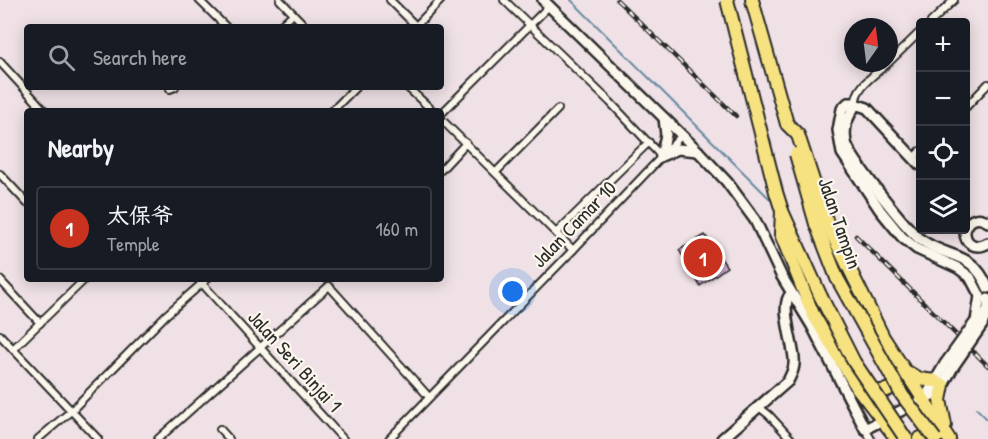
<!DOCTYPE html>
<meta charset="utf-8">
<style>
body{margin:0;font-family:"Patrick Hand","LXGW WenKai TC",sans-serif;background:#242831;color:#f1f3f6}
.controls{position:absolute;right:18px;top:18px;display:grid;overflow:hidden;border-radius:6px;box-shadow:0 3px 15px #0003}
.controls button{width:54px;height:54px;display:grid;place-items:center;padding:0;border:0;border-bottom:2px solid #363941;background:#171b24;color:#f1f3f6;font:30px sans-serif}
.compass{position:absolute;left:844px;top:18px;width:54px;height:54px;border-radius:50%;background:#171b24;box-shadow:0 3px 15px #0003;rotate:14deg}
.you{position:absolute;left:513px;top:292px;width:21px;height:21px;margin:-15px;border:4px solid #fff;border-radius:50%;background:#1a73e8;box-shadow:0 0 0 9px #1a73e833}
.badge{display:grid;place-items:center;width:39px;height:39px;border-radius:50%;background:#c8321e;color:#fff;font-size:20px;font-weight:700}
.pin{position:absolute;translate:-50% -50%;border:3px solid #fff;box-shadow:0 2px 6px #0006}
.list{margin:0;padding:0;list-style:none}
h2{display:flex;justify-content:space-between;align-items:center;height:78px;margin:0;padding:0 24px;font-size:26px}
h2 small{font-size:20px;font-weight:400;color:#9ea1a6}
.list li{display:grid;grid-template-columns:39px 1fr auto;gap:18px;align-items:center;box-sizing:border-box;height:84px;margin:0 12px 12px;padding:0 12px;border:2px solid #363941;border-radius:6px}
.list b{display:block;font-size:22px;white-space:nowrap}
.list p{margin:0;font-size:20px;white-space:nowrap;color:#9ea1a6}
.list em{font-size:20px;font-style:normal;color:#9ea1a6}
.icon{flex:none;width:33px;height:33px;fill:none;stroke:currentColor;stroke-width:2;stroke-linecap:round;stroke-linejoin:round}
.map{position:relative;flex:none;width:988px;height:439px;overflow:hidden}
.search{position:absolute;background:#171b24;box-shadow:0 3px 15px #0003;left:24px;top:24px;width:420px;height:66px;display:flex;align-items:center;gap:15px;box-sizing:border-box;padding:0 21px;border-radius:6px;color:#9ea1a6;font-size:22px}
.panel{position:absolute;background:#171b24;box-shadow:0 3px 15px #0003;left:24px;top:108px;width:420px;height:174px;border-radius:6px}
.map>svg:first-child{display:block}
</style>
<div class="map">
<svg width="988" height="439" viewBox="0 0 988 439">
<rect width="100%" height="100%" fill="#efe1e5"/>
<filter id="ink" filterUnits="userSpaceOnUse"><feTurbulence type="fractalNoise" baseFrequency=".0167" numOctaves="2"/><feDisplacementMap in="SourceGraphic" scale="12" xChannelSelector="R" yChannelSelector="G"/><feConvolveMatrix kernelMatrix="1 2 1 2 8 2 1 2 1" color-interpolation-filters="sRGB"/></filter>
<g filter="url(#ink)">
<g fill="none" stroke-linecap="round" stroke-linejoin="round">
<g stroke="#6c8ca4" stroke-width="2">
<path d="M 571,0 L 772,201"/>
<path d="M 976,408 L 988,420"/>
</g>
</g>
<path fill="#d2add5" stroke="#2b2b2b" stroke-width="1.5" d="M 705,235 L 727,267 L 700,286 L 679,250 Z"/>
<g fill="none" stroke-linecap="round" stroke-linejoin="round">
<defs>
<g id="street">
<path d="M 199,0 L 226,27"/>
<path d="M 280,0 L 306,27"/>
<path d="M 390,0 L 416,26"/>
<path d="M 504,0 L 610,102 L 661,156"/>
<path d="M 931,22 L 954,0"/>
<path d="M 279,27 L 293,14"/>
<path d="M 415,27 L 441,0"/>
<path d="M 0,62 L 45,111"/>
<path d="M 889,62 L 920,32"/>
<path d="M 407,87 L 433,111"/>
<path d="M 170,89 L 175,87"/>
<path d="M 856,104 C 854,87 877,73 888,63"/>
<path d="M 966,107 L 988,84"/>
<path d="M 332,111 L 356,87"/>
<path d="M 441,114 L 549,6"/>
<path d="M 441,119 L 573,250"/>
<path d="M 914,158 L 920,151"/>
<path d="M 441,170 L 466,143"/>
<path d="M 496,172 L 558,109"/>
<path d="M 0,174 L 27,203"/>
<path d="M 556,233 L 649,142"/>
<path d="M 85,279 L 13,349 L 98,439"/>
<path d="M 198,279 L 343,439"/>
<path d="M 0,280 L 40,323"/>
<path d="M 0,335 L 13,349"/>
<path d="M 759,407 L 769,415 L 791,439"/>
<path d="M 220,429 L 229,439"/>
<path d="M 865,429 L 871,439"/>
<path d="M 38,439 L 71,411 L 166,315 L 207,279"/>
<path d="M 158,439 L 329,286 L 429,397"/>
<path d="M 389,439 L 573,250 L 682,135"/>
</g>
<g id="secondary">
<path d="M 543,0 L 698,151 L 727,182 L 755,220 L 781,275 L 812,326 L 865,429 L 934,394 L 943,385 L 953,367"/>
<path d="M 856,104 C 848,117 843,126 846,142 C 849,157 907,230 921,240 C 950,260 972,250 988,288"/>
<path d="M 661,156 L 666,135 L 664,118"/>
<path d="M 661,156 L 678,149 L 698,151"/>
<path d="M 920,165 L 867,108 L 852,103 L 848,103 L 842,109 L 838,130 L 842,153 L 880,210 L 902,237 L 917,249 L 958,268 L 970,277 L 980,296 L 976,321"/>
<path d="M 966,228 C 970,218 979,216 988,222"/>
<path d="M 965,230 C 964,244 976,250 988,243"/>
<path d="M 982,325 L 988,308 L 988,299"/>
<path d="M 925,398 L 945,364"/>
<path d="M 722,439 L 788,381 C 792,373 795,367 794,358 C 793,343 779,303 791,294"/>
</g>
<g id="highway">
<path d="M 752,0 L 787,124"/>
<path d="M 776,192 L 782,211 L 821,297"/>
<path d="M 782,211 L 781,234 L 813,314 L 857,387 L 897,439"/>
<path d="M 827,223 L 883,337 L 949,439"/>
<path d="M 816,224 L 837,278"/>
<path d="M 909,373 L 919,379 L 935,381"/>
<path d="M 943,385 L 940,400 L 945,425"/>
<path d="M 868,390 C 881,393 895,392 899,376"/>
<path d="M 919,439 L 932,433 L 940,435"/>
</g>
</defs>
<use href="#street" stroke="#2b2b2b" stroke-width="10"/>
<use href="#secondary" stroke="#2b2b2b" stroke-width="14"/>
<use href="#highway" stroke="#2b2b2b" stroke-width="16"/>
<use href="#street" stroke="#fbf7ec" stroke-width="6"/>
<use href="#secondary" stroke="#fbf7ec" stroke-width="9"/>
<use href="#highway" stroke="#f7e281" stroke-width="12"/>
<defs>
<g id="rail">
<path d="M 617,0 L 736,116"/>
<path d="M 856,236 L 988,366"/>
</g>
</defs>
<use href="#rail" stroke="#2b2b2b" stroke-width="4.5"/>
<use href="#rail" stroke="#fbf7ec" stroke-width="2" stroke-dasharray="7" stroke-linecap="butt"/>
<defs>
<g id="secondary-bridge">
<path d="M 945,364 L 976,321"/>
<path d="M 953,367 L 982,325"/>
</g>
<g id="highway-bridge">
<path d="M 727,0 L 776,192"/>
<path d="M 787,124 L 798,135 L 827,223"/>
<path d="M 796,154 L 816,224"/>
<path d="M 837,278 L 902,395 L 935,439"/>
<path d="M 821,297 L 854,362 L 906,439"/>
</g>
</defs>
<use href="#secondary-bridge" stroke="#2b2b2b" stroke-width="14" stroke-linecap="butt"/>
<use href="#highway-bridge" stroke="#2b2b2b" stroke-width="16" stroke-linecap="butt"/>
<use href="#secondary-bridge" stroke="#fbf7ec" stroke-width="9"/>
<use href="#highway-bridge" stroke="#f7e281" stroke-width="12"/>
</g>
</g>
<g text-anchor="middle" stroke-width="4.5" stroke-linejoin="round" paint-order="stroke">
<g font-size="20" fill="#2b2b2b" stroke="#fbf7ec">
<text transform="translate(840 223) rotate(71)" y="7">Jalan Tampin</text>
<text transform="translate(574 224) rotate(-46)" y="7">Jalan Camar 10</text>
<text transform="translate(295 361) rotate(48)" y="7">Jalan Seri Binjai 1</text>
</g>
</g>
</svg>
<div class="controls">
<button>+</button>
<button>−</button>
<button><svg class="icon" aria-label="locate" viewBox="0 0 24 24"><circle cx="12" cy="12" r="6"/><path d="M12 2v4M12 18v4M2 12h4M18 12h4"/></svg></button>
<button><svg class="icon" aria-label="layers" viewBox="0 0 24 24"><path d="M12 4l9 5-9 5-9-5zM3 14l9 5 9-5"/></svg></button>
</div>
<svg class="compass" viewBox="-18 -18 36 36"><path d="M0-13l5 13h-10z" fill="#e53935"/><path d="M0 13l5-13h-10z" fill="#9ea1a6"/></svg>
<div class="you"></div>
<div class="pin badge" style="left:703px;top:258px">1</div>
<div class="search"><svg class="icon" aria-label="search" viewBox="0 0 24 24"><circle cx="10" cy="10" r="6"/><path d="M15 15l6 6"/></svg>Search here</div>
<section class="panel">
<h2>Nearby<small></small></h2>
<ul class="list">
<li><span class="badge">1</span><div><b>太保爷</b><p>Temple</p></div><em>160 m</em></li>
</ul>
</section>
</div>
